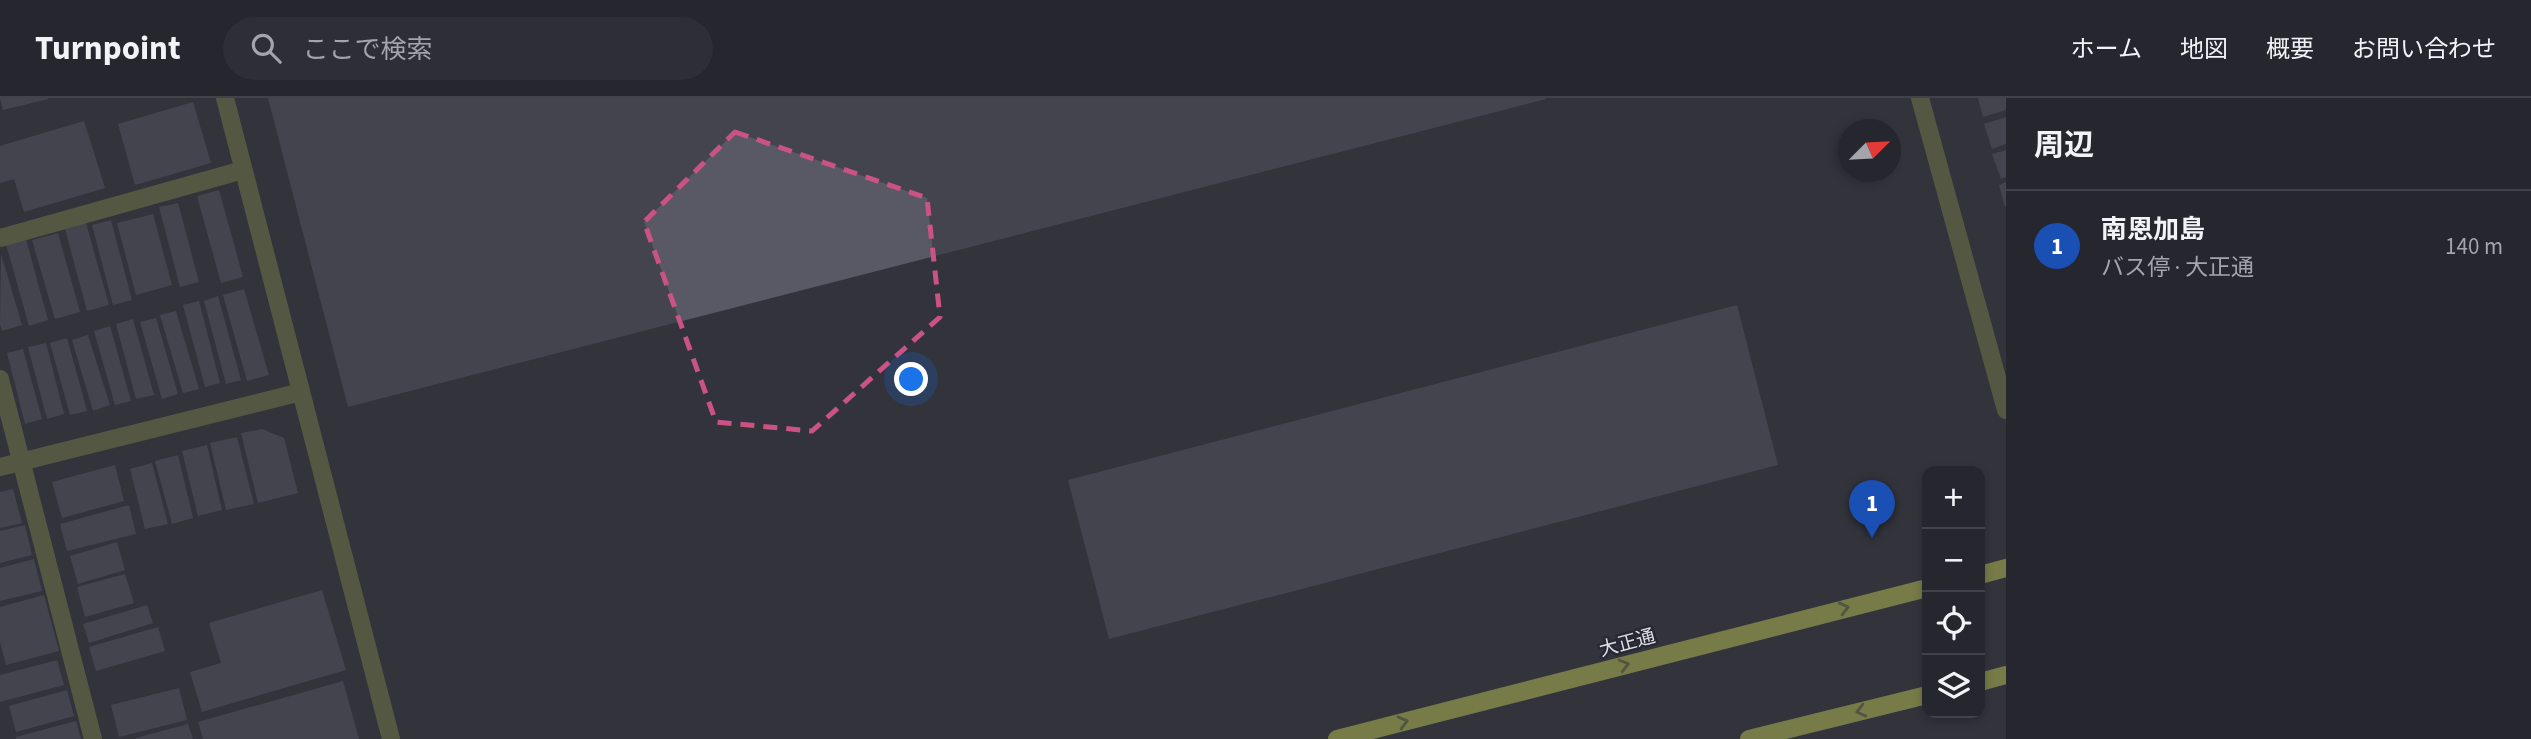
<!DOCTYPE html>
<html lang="ja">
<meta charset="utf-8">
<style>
body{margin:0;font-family:"Source Sans 3","Noto Sans JP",sans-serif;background:#2e2e36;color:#f1f3f6}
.controls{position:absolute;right:21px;bottom:21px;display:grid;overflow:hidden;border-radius:14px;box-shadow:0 4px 10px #0003}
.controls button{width:63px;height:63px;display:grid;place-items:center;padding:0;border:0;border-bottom:2px solid #42434a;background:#26262e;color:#f1f3f6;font:35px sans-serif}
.compass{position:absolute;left:1838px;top:21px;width:63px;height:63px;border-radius:50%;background:#26262e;box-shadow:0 4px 10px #0003;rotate:66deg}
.you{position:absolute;left:912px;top:282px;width:24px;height:24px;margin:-18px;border:5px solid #fff;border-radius:50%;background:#1a73e8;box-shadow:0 0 0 10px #1a73e833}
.badge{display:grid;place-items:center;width:46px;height:46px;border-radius:50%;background:#b6c148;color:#fff;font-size:23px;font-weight:700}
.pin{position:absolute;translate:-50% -58px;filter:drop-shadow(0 2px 4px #0008)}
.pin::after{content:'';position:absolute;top:37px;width:24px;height:21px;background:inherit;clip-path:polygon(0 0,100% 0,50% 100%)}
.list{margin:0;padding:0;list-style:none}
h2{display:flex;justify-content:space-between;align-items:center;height:91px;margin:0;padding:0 28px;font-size:30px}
h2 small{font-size:23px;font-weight:400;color:#a4a5aa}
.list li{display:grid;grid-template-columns:46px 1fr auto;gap:21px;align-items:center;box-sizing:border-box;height:112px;padding:0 28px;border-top:2px solid #42434a}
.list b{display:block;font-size:26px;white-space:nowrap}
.list p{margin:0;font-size:23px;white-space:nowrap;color:#a4a5aa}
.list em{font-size:23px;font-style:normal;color:#a4a5aa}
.icon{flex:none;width:38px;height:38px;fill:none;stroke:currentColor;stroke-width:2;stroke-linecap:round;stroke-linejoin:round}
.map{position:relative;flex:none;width:2006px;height:641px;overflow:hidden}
header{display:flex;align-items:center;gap:42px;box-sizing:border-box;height:98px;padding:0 35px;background:#26262e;border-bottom:2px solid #42434a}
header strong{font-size:33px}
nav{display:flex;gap:38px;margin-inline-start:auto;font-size:24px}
.search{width:490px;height:63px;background:#2e2e36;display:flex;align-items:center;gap:18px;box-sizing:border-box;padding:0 24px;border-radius:38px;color:#a4a5aa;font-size:26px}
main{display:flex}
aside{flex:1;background:#26262e}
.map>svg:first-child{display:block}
</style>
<header>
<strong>Turnpoint</strong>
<div class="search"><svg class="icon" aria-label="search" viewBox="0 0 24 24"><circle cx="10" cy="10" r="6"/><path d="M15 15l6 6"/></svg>ここで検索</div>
<nav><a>ホーム</a><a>地図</a><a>概要</a><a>お問い合わせ</a></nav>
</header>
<main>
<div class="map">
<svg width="2006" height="641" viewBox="0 0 2006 641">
<rect width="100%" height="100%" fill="#33333d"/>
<g fill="#595965">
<path d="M 0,0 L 48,0 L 48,1 L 3,12 Z"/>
<path d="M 268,0 L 1545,0 L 1546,1 L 348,309 Z"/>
<path d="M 1978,0 L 2006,0 L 2006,12 L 1983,19 Z"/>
<path d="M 193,4 L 211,65 L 135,87 L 118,26 Z"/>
<path d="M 2006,19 L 2006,46 L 1992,51 L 1984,26 Z"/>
<path d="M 84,23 L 105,90 L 24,114 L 14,81 L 0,85 L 0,48 Z"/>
<path d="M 2006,52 L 2006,79 L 2001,81 L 1992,56 Z"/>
<path d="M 2006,84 L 2006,108 L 2005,109 L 1999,87 Z"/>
<path d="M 219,92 L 243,179 L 221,185 L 197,98 Z"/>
<path d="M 178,105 L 199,184 L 180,189 L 159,109 Z"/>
<path d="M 153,116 L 172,187 L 136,197 L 117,125 Z"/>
<path d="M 111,122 L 132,202 L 113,207 L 92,127 Z"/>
<path d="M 86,125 L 109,207 L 87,213 L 65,131 Z"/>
<path d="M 58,135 L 80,214 L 55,221 L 32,142 Z"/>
<path d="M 26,141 L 48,222 L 29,228 L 6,146 Z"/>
<path d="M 1,156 L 22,227 L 2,233 L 0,226 Z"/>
<path d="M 244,191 L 269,277 L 247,283 L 223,197 Z"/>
<path d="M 218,198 L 241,282 L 226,286 L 204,203 Z"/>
<path d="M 199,203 L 220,285 L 205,289 L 183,207 Z"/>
<path d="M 1737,207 L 1778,367 L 1109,541 L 1068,382 Z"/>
<path d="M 176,213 L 199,291 L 183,295 L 160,217 Z"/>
<path d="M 156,220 L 178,296 L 162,301 L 140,224 Z"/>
<path d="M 133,221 L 154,297 L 136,301 L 116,226 Z"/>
<path d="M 110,228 L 131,303 L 115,307 L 94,233 Z"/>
<path d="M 88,237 L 110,307 L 93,313 L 72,242 Z"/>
<path d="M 67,240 L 87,313 L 70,317 L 50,245 Z"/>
<path d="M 46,245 L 64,316 L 47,321 L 28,249 Z"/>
<path d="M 23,251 L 42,321 L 25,326 L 7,255 Z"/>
<path d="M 262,331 L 284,340 L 298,395 L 258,405 L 241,335 Z"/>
<path d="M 237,339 L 254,406 L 226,412 L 210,345 Z"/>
<path d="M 207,347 L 222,412 L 198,418 L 182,353 Z"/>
<path d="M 178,357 L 193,420 L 172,426 L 155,363 Z"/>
<path d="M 152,365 L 168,426 L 145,431 L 130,371 Z"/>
<path d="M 115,367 L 124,403 L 62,420 L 52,384 Z"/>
<path d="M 13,391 L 22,425 L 0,430 L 0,394 Z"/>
<path d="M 129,407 L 136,436 L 67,453 L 60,426 Z"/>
<path d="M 25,427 L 32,457 L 0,465 L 0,433 Z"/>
<path d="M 117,444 L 125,472 L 78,486 L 70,458 Z"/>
<path d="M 34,461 L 42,493 L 0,503 L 0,470 Z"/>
<path d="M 125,476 L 134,505 L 85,519 L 77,489 Z"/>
<path d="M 322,492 L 346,572 L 202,614 L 190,574 L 221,565 L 209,525 Z"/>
<path d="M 44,497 L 59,553 L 6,567 L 0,544 L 0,509 Z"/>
<path d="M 147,507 L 153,525 L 89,545 L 83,526 Z"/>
<path d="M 158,529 L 165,553 L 96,573 L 89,549 Z"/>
<path d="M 57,562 L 64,587 L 0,604 L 0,577 Z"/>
<path d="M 343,583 L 359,641 L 203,641 L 198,624 Z"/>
<path d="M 179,590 L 187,622 L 119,639 L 111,607 Z"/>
<path d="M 67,592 L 74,618 L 16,634 L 9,608 Z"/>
<path d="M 76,623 L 81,641 L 16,641 L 16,639 Z"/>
<path d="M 188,626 L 193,641 L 136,641 L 136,640 Z"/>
</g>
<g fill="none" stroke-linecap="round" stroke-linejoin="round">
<g stroke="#7d844b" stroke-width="18">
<path d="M 225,0 L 391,641"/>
<path d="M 1920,0 L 2006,312"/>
<path d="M 0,140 L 243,72"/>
<path d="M 0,281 L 93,641"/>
<path d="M 0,369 L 301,294"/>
</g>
<g stroke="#c7d356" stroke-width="18">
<path d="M 1980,477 L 2006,470"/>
<path d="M 1980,584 L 2006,577"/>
<path d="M 1337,641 L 1927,490"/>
<path d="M 1749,641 L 1927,597"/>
</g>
</g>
<defs><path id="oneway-chevron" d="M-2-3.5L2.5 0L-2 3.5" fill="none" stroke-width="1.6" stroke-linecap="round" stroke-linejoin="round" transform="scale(1.75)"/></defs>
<g stroke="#787e44">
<use href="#oneway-chevron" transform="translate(1844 510) rotate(-14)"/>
<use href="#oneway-chevron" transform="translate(1624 567) rotate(-15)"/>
<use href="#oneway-chevron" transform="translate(1861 613) rotate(166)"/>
<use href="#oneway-chevron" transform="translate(1403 624) rotate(-15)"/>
</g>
<path d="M0 0H2006V641H0ZM 735,34 L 927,100 L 940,219 L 812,333 L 716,324 L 644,124 Z" fill="#33333d" fill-opacity=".55" fill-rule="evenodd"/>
<path fill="none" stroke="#ca5384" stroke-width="5" stroke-dasharray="14 9" stroke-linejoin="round" d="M 735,34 L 927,100 L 940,219 L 812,333 L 716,324 L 644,124 Z"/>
<g text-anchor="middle" stroke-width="5" stroke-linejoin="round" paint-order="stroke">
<g font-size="19" fill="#dedee5" stroke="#292933">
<text transform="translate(1627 544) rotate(-15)" y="7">大正通</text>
</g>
</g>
</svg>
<div class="controls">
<button>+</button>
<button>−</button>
<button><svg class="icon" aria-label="locate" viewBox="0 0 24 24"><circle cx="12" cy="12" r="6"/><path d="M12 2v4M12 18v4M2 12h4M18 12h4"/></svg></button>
<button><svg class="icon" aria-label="layers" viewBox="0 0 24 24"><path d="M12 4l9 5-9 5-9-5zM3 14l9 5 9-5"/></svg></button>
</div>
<svg class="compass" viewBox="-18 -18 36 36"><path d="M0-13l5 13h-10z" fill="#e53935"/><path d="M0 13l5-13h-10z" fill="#a4a5aa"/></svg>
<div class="you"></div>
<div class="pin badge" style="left:1872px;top:440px;background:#1a4fb4">1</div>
</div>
<aside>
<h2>周辺<small></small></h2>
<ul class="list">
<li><span class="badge" style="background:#1a4fb4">1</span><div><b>南恩加島</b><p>バス停 · 大正通</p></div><em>140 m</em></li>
</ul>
</aside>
</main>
